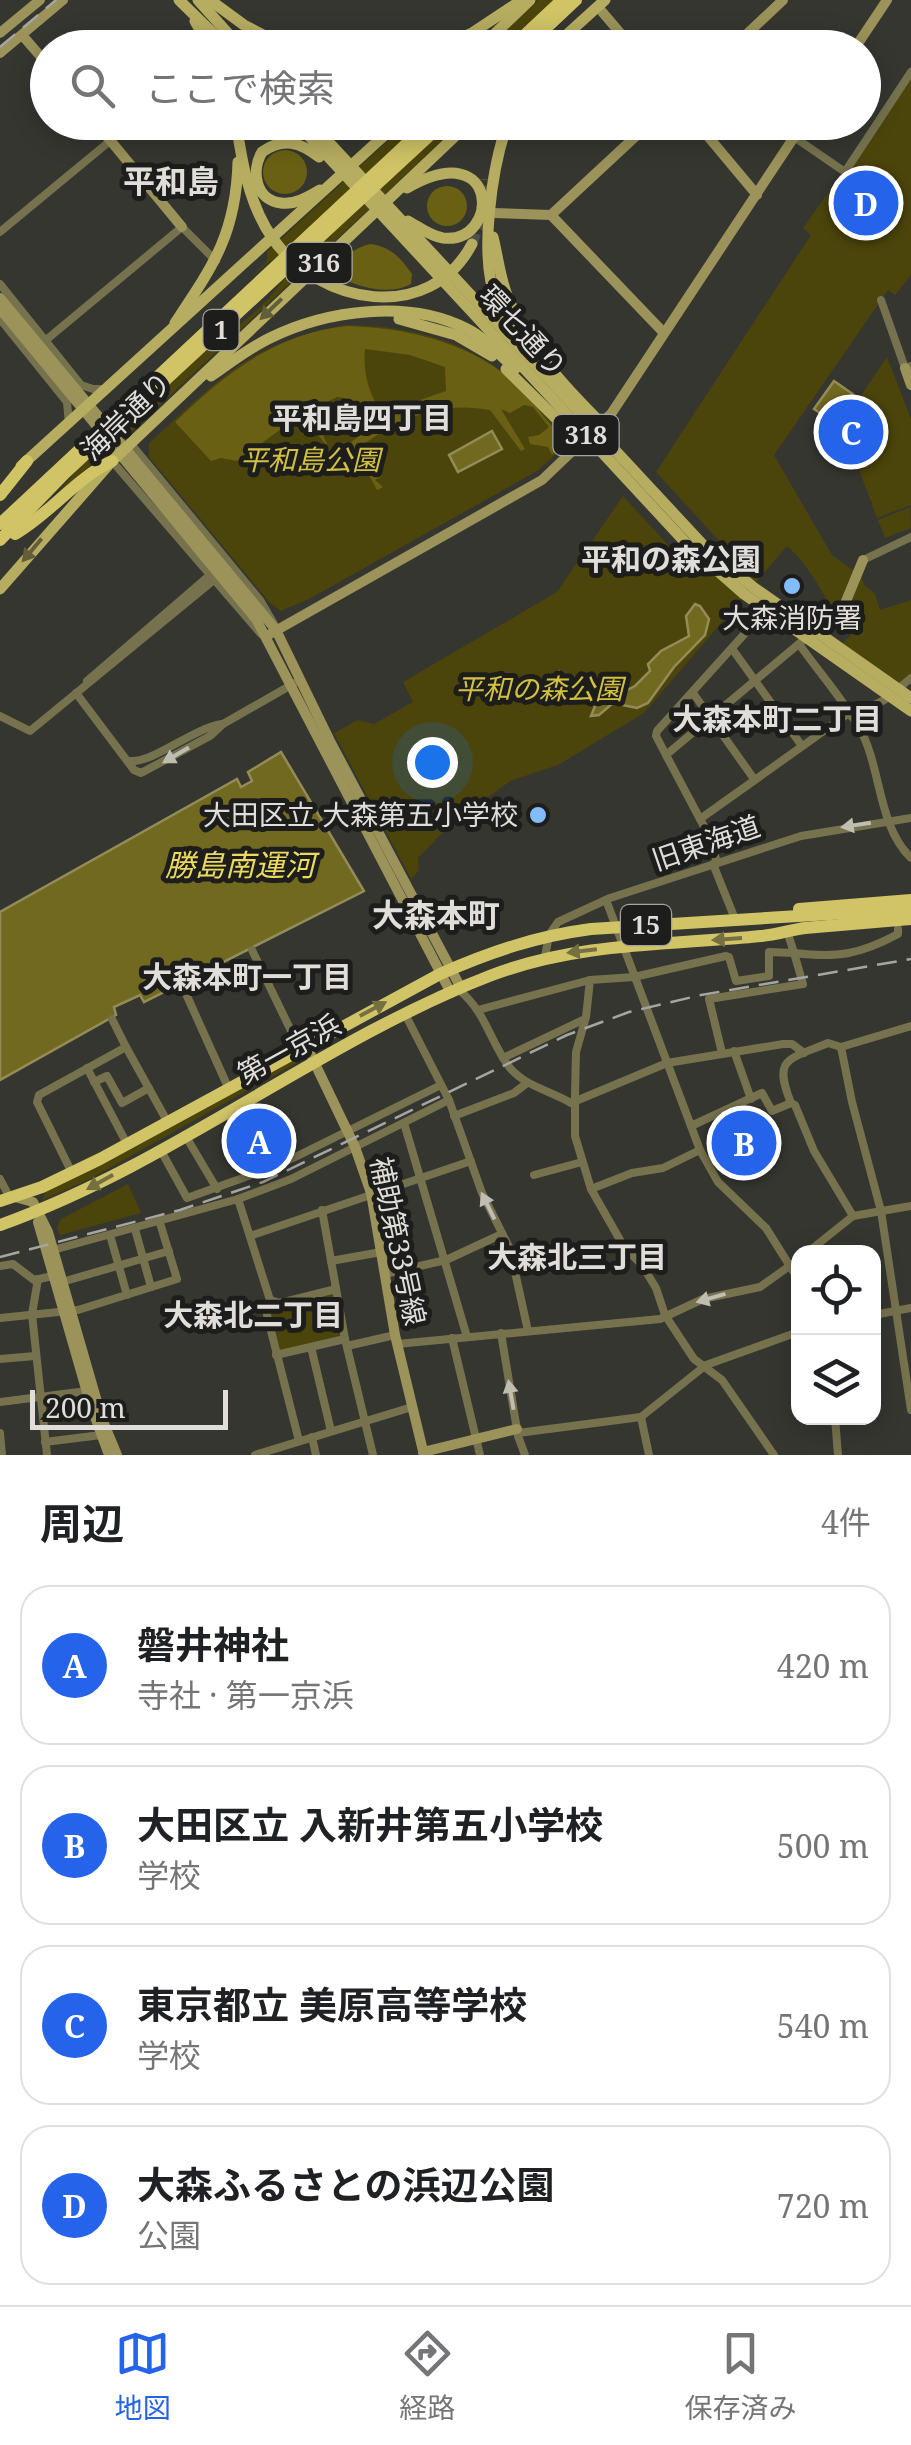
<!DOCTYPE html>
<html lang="ja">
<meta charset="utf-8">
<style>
body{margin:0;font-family:"Noto Serif","Noto Sans JP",serif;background:#f2f2f2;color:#202124}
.controls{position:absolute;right:30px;bottom:30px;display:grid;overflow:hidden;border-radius:20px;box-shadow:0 5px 25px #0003}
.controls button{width:90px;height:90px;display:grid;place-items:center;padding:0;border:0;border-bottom:2px solid #e0e0e0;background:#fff;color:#202124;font:50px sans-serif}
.scale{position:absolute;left:30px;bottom:25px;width:198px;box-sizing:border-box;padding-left:10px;border:5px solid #dfdedb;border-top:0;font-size:28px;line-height:35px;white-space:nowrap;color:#dfdedb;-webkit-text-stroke:8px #1d1d1b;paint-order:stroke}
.you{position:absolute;left:432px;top:762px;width:35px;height:35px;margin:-25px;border:8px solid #fff;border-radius:50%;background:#1a73e8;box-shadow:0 0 0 15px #1a73e833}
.badge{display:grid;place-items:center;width:65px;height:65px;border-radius:50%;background:#2563eb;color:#fff;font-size:32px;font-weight:700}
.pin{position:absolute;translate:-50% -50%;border:5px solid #fff;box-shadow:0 2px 10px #0006}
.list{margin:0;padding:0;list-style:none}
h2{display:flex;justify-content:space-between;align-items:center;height:130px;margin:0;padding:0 40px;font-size:42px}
h2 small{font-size:32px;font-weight:400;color:#757577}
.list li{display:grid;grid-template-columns:65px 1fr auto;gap:30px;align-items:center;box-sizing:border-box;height:160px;margin:0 20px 20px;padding:0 20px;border:2px solid #e0e0e0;border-radius:30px}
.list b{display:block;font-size:38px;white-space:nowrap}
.list p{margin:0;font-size:32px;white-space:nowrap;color:#757577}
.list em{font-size:32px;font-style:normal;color:#757577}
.icon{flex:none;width:55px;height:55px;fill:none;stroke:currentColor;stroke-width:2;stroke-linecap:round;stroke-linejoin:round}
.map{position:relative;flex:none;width:911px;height:1455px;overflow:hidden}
.search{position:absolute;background:#fff;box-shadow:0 5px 25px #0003;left:30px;right:30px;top:30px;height:110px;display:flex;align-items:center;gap:25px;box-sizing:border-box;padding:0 35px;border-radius:55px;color:#757577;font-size:38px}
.sheet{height:850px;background:#fff}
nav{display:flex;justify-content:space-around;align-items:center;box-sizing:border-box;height:140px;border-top:2px solid #e0e0e0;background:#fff;font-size:28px;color:#757577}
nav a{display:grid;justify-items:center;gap:5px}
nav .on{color:#2563eb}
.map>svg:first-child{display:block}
</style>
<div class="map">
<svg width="911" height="1455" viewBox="0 0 911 1455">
<rect width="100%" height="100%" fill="#363631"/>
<g fill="#4b440b">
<path d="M 538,0 L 556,0 C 537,17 513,47 487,48 Z"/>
<path d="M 911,80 L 911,275 L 895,295 L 888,290 L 774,455 L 832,555 L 860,575 L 865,586 L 875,594 L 880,610 L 911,600 L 911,677 L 901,686 L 842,644 L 851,635 C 827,607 815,570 787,546 L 644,713 L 558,765 L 510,781 L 447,828 L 418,858 L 419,870 L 411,879 L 334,733 L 358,720 L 374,724 L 413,702 L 403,682 L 557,592 L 623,496 L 694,573 C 707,569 719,557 721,543 L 656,472 L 811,235 L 803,228 L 842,173 L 850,172 L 856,157 Z"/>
<path d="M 407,123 L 425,123 L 277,258 L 269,262 L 249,279 L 267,261 L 267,252 Z"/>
<path d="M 450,123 L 461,123 L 100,461 L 97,459 L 50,502 L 77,470 L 219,337 C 242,327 274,297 286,274 Z"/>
<path d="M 346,325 C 411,326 469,340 519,386 C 537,402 547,419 564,437 L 564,447 L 537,471 L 309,599 L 281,611 L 270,603 L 149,457 L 149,443 C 220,379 248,343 346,325 Z"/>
<path d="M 887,357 L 911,419 L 911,505 L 877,518 L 842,424 Z"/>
<path d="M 910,507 L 911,528 L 885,538 L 878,520 Z"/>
<path d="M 296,1058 L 298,1062 L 88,1180 L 42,1200 L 47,1190 L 102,1165 Z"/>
<path d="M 746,1110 L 762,1154 L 738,1164 L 719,1122 Z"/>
<path d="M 128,1184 L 141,1213 L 60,1235 L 57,1227 L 61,1219 Z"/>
<path d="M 333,1293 L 341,1337 L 280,1351 L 271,1315 L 273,1308 Z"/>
</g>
<g fill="#696014" fill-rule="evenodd">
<circle cx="285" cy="172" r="22"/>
<circle cx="447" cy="206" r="20"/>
<path d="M 371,244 C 391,247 401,258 412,274 L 411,284 C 387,297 355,286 333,274 L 333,267 C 345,257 355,247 371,244 Z"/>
<path d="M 347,326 C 419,328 498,349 541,413 C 548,423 560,431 562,444 L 552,455 L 548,447 L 530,444 L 528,437 L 539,435 L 549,427 L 533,407 L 524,405 L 510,413 L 501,409 L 525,449 L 521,451 L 490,410 C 442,401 405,416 365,443 L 382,476 L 375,480 L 383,487 L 377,490 L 351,442 L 363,433 L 344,398 L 337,397 L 312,410 L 330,451 L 308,421 L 292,421 L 237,461 L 221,458 L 211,461 L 175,422 C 224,374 277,333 347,326 ZM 365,349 L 410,355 L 445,367 L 446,391 L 382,413 C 368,393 363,372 365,349 Z"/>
</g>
<g fill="#726920" stroke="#938c58" stroke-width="2.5">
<path d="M 834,381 L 857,397 L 838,426 L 814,409 Z"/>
<path d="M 492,431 L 502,449 L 458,472 L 449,455 Z"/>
<path d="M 695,604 L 700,606 L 709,619 L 705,635 L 674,667 L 648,703 L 637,708 L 613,703 L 599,715 L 591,716 L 595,706 L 635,686 L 650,671 L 648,664 L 661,651 L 689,636 L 686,616 Z"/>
<path d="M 281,752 L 364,891 L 144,1002 L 140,995 L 114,1007 L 116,1015 L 0,1080 L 0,912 L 237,779 L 241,787 L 252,781 L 248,772 Z"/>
</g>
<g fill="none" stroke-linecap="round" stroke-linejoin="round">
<path stroke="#938c58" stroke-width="2.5" d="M 559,671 L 551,680 L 556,694 L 566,700"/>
<path stroke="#4f4f4a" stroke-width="11" stroke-dasharray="11 5.5" stroke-linecap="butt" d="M 472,244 L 484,208 L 486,179"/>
<g stroke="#77724e" stroke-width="8">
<path d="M 794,137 L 845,172 L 911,72"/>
<path d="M 0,232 L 110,141"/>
<path d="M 0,284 L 81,385 L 93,389 L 107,389"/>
<path d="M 881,300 L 905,368 L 911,366"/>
<path d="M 0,319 L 67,402 L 69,424"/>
<path d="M 46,340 L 182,227 L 216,261"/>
<path d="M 131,444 L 260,600 L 274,624"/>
<path d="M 112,461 L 261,634"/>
<path d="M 863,560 L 911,537"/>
<path d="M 799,644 C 818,671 842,698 859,727 C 882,768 877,825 911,858"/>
<path d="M 733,650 L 802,746"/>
<path d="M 87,681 L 210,575"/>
<path d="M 898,689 L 911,678"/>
<path d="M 76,693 L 134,770 L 141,773 L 210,736 L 223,724 L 300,680"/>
<path d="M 693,693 L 754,779"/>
<path d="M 0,716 L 30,731 L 214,580"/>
<path d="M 852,717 C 865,707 877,706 890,696"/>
<path d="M 666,755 L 656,736 L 657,731 L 767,609"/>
<path d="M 130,761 C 154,763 191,729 222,724"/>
<path d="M 700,819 L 849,713"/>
<path d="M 717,862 L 708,834 L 666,755 L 807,637"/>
<path d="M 713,864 L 735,919"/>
<path d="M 606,900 L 700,1150 L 718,1182 L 766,1228 L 798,1279"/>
<path d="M 252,950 L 294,1037 L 306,1045"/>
<path d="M 545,957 L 549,935 L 558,922 L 610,898 L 801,836 L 911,818"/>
<path d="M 182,985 L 228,1087"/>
<path d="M 459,990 C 487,1013 490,1043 510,1068 C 525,1086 551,1091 571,1103 L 667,1063 L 783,1044 L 792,1044 L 804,1053"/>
<path d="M 478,1010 L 590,980"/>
<path d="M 406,1016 L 449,1100 L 482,1193 L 510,1249 L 528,1331"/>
<path d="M 112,1019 L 126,1047"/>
<path d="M 841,1047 L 852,1102 L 881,1211 L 911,1410"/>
<path d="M 734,1051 L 751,1099"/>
<path d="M 722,1053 L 709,999 L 803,984 L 794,953 C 837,958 859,955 898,934 L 898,929"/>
<path d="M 503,1058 L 585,1019"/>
<path d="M 87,1068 L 127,1144"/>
<path d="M 94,1082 L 107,1076 L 122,1103 L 149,1088"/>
<path d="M 454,1116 L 514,1093 L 527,1083"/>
<path d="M 404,1123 L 467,1337"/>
<path d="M 691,1126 L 762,1093 L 772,1111 L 791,1103"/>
<path d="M 185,1135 L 217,1189"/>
<path d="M 160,1149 L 187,1198 L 279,1165 L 441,1085"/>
<path d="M 72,1173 L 37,1102 L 39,1095 L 126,1047 L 167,1121"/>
<path d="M 534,1175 L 582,1162"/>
<path d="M 0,1179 L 10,1198"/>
<path d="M 591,1189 L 632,1173 L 663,1168 L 700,1150"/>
<path d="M 238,1199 L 291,1179 L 449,1100"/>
<path d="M 322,1210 L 345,1339 L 373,1455"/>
<path d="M 853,1216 L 814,1151 L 795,1105 L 791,1103 C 773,1058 787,1060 828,1043 L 841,1047 L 911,1026"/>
<path d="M 135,1229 L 151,1287"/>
<path d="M 110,1235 L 127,1295"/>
<path d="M 250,1236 L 471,1161"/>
<path d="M 53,1250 L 238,1199 L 270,1300 L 267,1315 L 299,1441"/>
<path d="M 808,1252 L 853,1216 L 911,1206"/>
<path d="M 331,1261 L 381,1252"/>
<path d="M 0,1266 L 13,1264 L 34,1280 L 53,1276"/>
<path d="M 385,1274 L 446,1260 L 502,1234"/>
<path d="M 38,1279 L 32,1314 L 47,1455"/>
<path d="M 62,1282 L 169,1251"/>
<path d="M 270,1300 L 280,1303 L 336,1289"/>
<path d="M 874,1315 L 911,1308"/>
<path d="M 0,1318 L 78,1310 L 177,1279 L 160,1223"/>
<path d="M 501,1333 L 518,1436 L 525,1455"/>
<path d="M 452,1338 L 480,1455"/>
<path d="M 397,1344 L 660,1319 L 703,1299 L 760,1287 L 798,1260"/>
<path d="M 347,1346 L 395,1335"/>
<path d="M 311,1347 L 331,1431"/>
<path d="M 276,1355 L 345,1339"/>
<path d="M 0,1359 L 35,1356"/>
<path d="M 0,1402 L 87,1391"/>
<path d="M 641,1417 L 649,1455"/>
<path d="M 835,1418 L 838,1455"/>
<path d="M 0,1433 L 2,1455"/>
<path d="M 518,1433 L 641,1417 L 706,1365 L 798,1332"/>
<path d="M 312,1437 L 316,1455"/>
<path d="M 45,1442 L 101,1435"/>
<path d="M 255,1455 L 412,1407"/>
<path d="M 774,1455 L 722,1380 L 694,1359 L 665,1315 L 656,1288 L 642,1265 L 624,1247 L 591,1189 L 575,1136 L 575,1095 L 576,1052 L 586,1017 L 590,980 L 634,977 L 726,956 L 729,957 L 736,981 L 769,976 L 769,952 L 794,953 L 789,937"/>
</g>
<g stroke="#9b9359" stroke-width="10">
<path d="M 598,7 L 633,48"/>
<path d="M 0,33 L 40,0"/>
<path d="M 22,35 L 48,65"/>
<path d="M 732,48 L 783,0"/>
<path d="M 855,48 L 887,0"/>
<path d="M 0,53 L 63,0"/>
<path d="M 95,122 L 182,227"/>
<path d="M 651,122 L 551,215 L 664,333"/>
<path d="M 696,122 L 757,195"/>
<path d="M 492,213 L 551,215"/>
<path d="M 0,298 L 276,630 L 330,741 L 461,988"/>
<path d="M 0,309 L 256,619 L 451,993"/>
<path d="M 905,368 L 911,385"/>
<path d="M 598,426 L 611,414 L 804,122"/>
<path d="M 270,634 L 542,480 L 586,438"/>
<path d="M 811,635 L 844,606 L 863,560"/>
<path d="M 306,1045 L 355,1147 L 371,1193 L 395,1335 L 424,1455"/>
<path d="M 15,1197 L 33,1202 L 48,1232 L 102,1419 L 117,1455"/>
<path d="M 38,1222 L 91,1406 L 109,1455"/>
<path d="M 423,1452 L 517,1429"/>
</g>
<g stroke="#b7ad61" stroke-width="11">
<path d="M 179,0 L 228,48"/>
<path d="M 198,0 L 241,48"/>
<path d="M 210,0 L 244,25 L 288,48"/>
<path d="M 195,21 L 210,48"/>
<path d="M 440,48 L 472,33 L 522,0"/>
<path d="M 480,48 L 530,0"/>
<path d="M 552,48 L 605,0"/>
<path d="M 236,122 C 242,163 249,205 273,239 C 320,305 429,325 472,244"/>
<path d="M 296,122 L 686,543 L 744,594 L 911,711"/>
<path d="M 310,122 L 704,546 L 753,587 L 911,698"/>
<path d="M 508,122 C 492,166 478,259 497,301 C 505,320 521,336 533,353"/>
<path d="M 319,157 C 300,142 283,137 262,152 C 251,171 255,200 281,203 C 295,205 308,197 320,190"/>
<path d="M 407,188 C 501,134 500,245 443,238 C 430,236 419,227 408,221"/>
<path d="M 493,237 C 498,257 500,278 508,298 C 527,347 565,387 601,423"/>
<path d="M 399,319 L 456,335 L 492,356"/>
<path d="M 175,323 C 213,266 236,234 238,162"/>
<path d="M 506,369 L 581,443"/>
<path d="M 211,376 C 230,363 249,348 270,338 C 327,310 409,299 467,329 C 485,338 500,355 515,369"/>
<path d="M 21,466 L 399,122"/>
<path d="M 0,589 L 112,461 L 470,122"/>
</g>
<g stroke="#d0c467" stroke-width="12">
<path d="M 511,48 L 562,0"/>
<path d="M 525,48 L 576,0"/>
<path d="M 0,495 L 27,461"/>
<path d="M 0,524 L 430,122"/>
<path d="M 15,534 C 51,513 75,479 112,461"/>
<path d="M 0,540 L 65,473 L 444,122"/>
<path d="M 799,909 L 911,900"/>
<path d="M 0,1201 L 42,1187 L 100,1159 L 440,974 C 490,952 537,936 591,929 L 911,909"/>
<path d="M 0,1225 C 174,1163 320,1041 492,975 C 579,942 670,945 761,936 C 776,935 790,930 805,928 C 841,925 876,922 911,919"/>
</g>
<g stroke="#a6a5a2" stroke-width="2.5" stroke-dasharray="20 10" stroke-linecap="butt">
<path d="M 0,47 L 56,0"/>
<path d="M 0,1257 L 180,1210 L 263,1182 L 567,1035 L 629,1012 L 701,995 L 911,959"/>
</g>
</g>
<defs><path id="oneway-solid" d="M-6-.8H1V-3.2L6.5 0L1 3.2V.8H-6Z" transform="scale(2.5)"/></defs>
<g fill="#625e3a">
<use href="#oneway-solid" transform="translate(271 309) rotate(136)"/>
<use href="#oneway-solid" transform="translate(32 550) rotate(130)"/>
</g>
<g fill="#c0beb1">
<use href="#oneway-solid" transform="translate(176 755) rotate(150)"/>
<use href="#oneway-solid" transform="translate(856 825) rotate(171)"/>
<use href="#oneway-solid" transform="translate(488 1206) rotate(-116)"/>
<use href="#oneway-solid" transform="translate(711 1298) rotate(164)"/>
<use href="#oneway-solid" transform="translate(511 1395) rotate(-100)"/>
</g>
<g fill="#767041">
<use href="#oneway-solid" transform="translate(727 939) rotate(176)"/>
<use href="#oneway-solid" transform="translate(582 951) rotate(173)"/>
<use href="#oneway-solid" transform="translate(373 1009) rotate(-28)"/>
<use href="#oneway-solid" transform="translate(100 1182) rotate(151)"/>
</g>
<g fill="#83bcfb" stroke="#1d1d1b" stroke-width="4">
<circle cx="792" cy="586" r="10"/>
<circle cx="538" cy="815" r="10"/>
</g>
<g text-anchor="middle" stroke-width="10" stroke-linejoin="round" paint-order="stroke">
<g fill="#1d1d1b" stroke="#a5a4a1" stroke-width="2.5">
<rect x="286.5" y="243" width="65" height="40" rx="8"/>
<rect x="203.5" y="310" width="35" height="40" rx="8"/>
<rect x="553.5" y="415" width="65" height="40" rx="8"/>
<rect x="621" y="905" width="50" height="40" rx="8"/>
</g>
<g font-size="25" font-weight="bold" fill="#dfdedb">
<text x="319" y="272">316</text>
<text x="221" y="339">1</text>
<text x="586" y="444">318</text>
<text x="646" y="934">15</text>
</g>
<g font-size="28" fill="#dfdedb" stroke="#1d1d1b">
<text transform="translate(523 331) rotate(47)" y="10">環七通り</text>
<text transform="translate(126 416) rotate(-44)" y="10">海岸通り</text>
<text transform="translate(706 843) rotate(-19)" y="10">旧東海道</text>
<text transform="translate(289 1049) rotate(-29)" y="10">第一京浜</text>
<text transform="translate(398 1241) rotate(78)" y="10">補助第33号線</text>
</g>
<g font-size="28" font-style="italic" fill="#d2c141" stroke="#1d1d1b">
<text x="310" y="470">平和島公園</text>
<text x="539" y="699">平和の森公園</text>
</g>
<g font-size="28" fill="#dfdedb" stroke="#1d1d1b">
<text x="792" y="628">大森消防署</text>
<text x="518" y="825" text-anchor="end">大田区立 大森第五小学校</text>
</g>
<g font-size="30" font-weight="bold" fill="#dfdedb" stroke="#1d1d1b">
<text x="362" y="429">平和島四丁目</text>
<text x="671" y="570">平和の森公園</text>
<text x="777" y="730">大森本町二丁目</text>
<text x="247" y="988">大森本町一丁目</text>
<text x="577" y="1268">大森北三丁目</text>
<text x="253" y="1326">大森北二丁目</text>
</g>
<g font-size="30" font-style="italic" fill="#ebda5d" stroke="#1d1d1b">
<text x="240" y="876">勝島南運河</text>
</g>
<g font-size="32" font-weight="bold" fill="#dfdedb" stroke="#1d1d1b">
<text x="171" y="193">平和島</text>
<text x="436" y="927">大森本町</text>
</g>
</g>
</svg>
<div class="controls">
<button><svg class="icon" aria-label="locate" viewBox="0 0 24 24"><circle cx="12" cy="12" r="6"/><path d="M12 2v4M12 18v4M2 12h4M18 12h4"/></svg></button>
<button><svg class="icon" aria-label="layers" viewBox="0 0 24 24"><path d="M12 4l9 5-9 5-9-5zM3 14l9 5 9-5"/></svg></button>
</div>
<div class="scale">200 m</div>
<div class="you"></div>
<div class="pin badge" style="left:259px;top:1141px">A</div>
<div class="pin badge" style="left:744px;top:1143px">B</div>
<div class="pin badge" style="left:851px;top:432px">C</div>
<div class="pin badge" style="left:866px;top:203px">D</div>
<div class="search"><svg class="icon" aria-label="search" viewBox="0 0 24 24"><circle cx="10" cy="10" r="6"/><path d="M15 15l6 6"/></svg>ここで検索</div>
</div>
<section class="sheet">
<h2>周辺<small>4件</small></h2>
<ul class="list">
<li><span class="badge">A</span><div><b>磐井神社</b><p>寺社 · 第一京浜</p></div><em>420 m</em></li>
<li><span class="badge">B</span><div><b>大田区立 入新井第五小学校</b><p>学校</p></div><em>500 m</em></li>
<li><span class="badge">C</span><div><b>東京都立 美原高等学校</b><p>学校</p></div><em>540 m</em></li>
<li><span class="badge">D</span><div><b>大森ふるさとの浜辺公園</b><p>公園</p></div><em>720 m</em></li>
</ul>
</section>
<nav>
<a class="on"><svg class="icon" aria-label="map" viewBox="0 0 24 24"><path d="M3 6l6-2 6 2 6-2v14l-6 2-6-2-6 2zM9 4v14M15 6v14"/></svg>地図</a>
<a><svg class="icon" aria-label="directions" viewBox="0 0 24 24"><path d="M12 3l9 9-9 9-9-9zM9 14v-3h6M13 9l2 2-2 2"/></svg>経路</a>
<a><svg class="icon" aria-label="saved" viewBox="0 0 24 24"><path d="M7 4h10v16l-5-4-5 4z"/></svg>保存済み</a>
</nav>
